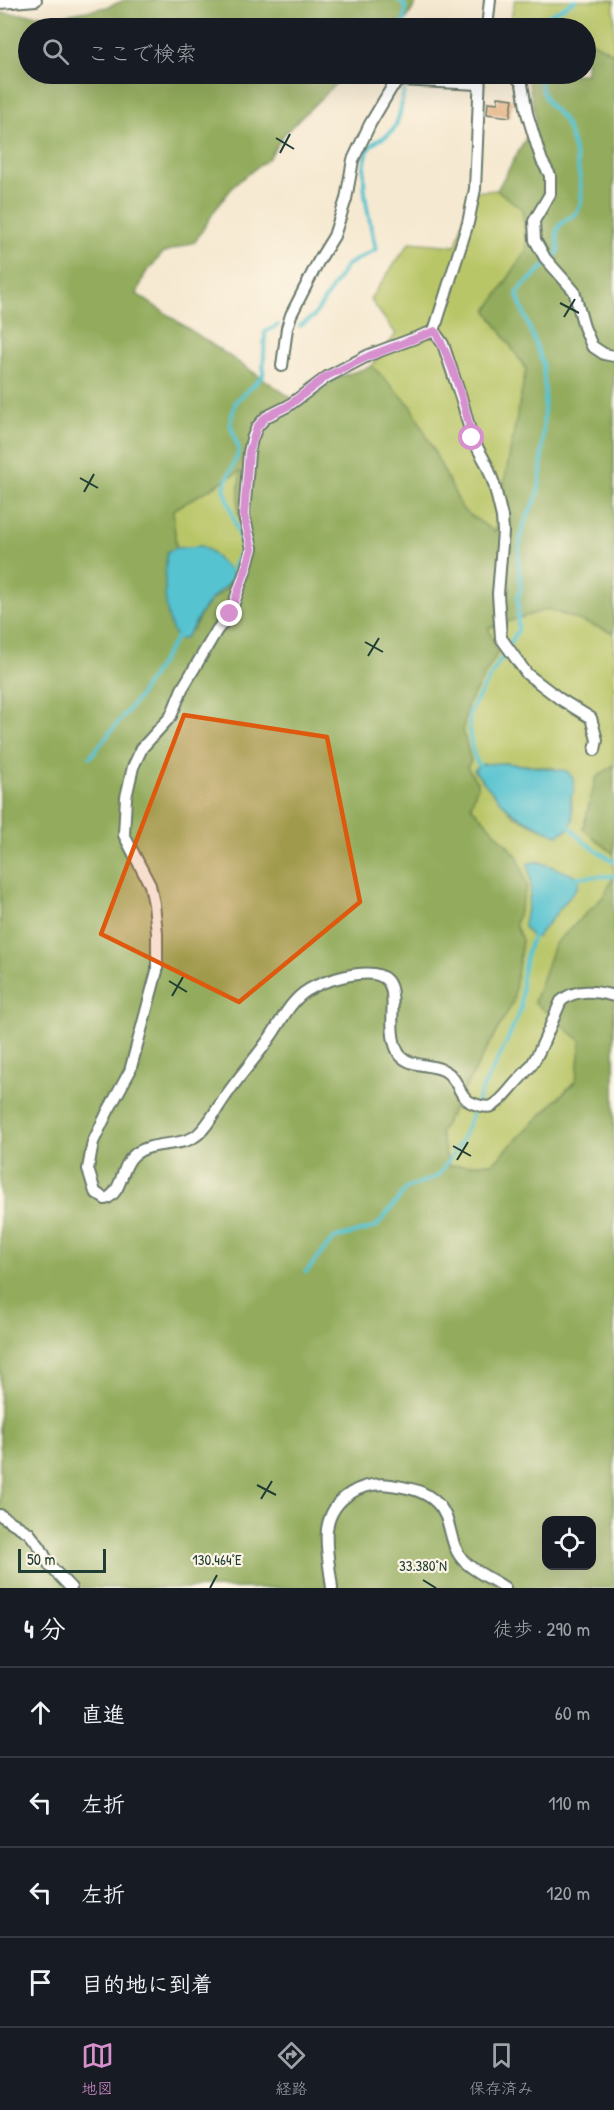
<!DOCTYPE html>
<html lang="ja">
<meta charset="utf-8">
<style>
body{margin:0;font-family:"Patrick Hand","Klee One",sans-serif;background:#20242c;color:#f1f3f6}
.controls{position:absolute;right:18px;bottom:18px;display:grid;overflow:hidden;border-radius:12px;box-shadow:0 6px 24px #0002}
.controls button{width:54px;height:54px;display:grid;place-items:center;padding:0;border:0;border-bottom:2px solid #363941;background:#171b24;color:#f1f3f6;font:30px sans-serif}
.scale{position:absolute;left:18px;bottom:15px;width:88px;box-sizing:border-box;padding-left:6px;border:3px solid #1f3d34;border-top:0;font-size:16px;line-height:21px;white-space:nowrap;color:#1f3d34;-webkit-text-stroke:4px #fcf5e5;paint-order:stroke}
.stop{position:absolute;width:18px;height:18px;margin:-14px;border:4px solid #d690ce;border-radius:50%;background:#fff}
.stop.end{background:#d690ce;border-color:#fff;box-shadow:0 2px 6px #0008}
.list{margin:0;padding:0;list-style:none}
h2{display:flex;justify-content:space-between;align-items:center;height:78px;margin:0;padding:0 24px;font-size:26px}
h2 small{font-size:20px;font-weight:400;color:#9ea1a6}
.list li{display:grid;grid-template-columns:39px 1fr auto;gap:18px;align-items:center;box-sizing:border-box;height:90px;padding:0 24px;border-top:2px solid #363941}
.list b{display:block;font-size:22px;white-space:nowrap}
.list em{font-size:20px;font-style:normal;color:#9ea1a6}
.icon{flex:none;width:33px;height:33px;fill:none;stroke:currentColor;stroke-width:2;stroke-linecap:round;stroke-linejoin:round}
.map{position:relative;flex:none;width:614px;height:1588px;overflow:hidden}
.search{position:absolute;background:#171b24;box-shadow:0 6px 24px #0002;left:18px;right:18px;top:18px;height:66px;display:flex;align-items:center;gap:15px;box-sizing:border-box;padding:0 21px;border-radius:33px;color:#9ea1a6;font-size:22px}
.sheet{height:438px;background:#171b24}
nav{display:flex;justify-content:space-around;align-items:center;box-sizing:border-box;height:84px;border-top:2px solid #363941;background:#171b24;font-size:16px;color:#9ea1a6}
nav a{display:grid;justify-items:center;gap:3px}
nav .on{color:#d690ce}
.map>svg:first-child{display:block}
</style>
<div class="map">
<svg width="614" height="1588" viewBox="0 0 614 1588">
<rect width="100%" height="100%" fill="#fcf5e5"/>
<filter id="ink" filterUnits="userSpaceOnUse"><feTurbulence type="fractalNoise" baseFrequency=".0167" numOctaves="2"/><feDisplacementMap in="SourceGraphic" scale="12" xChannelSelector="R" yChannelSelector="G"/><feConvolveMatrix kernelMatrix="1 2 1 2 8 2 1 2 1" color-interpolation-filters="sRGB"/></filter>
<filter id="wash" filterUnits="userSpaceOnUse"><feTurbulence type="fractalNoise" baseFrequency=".008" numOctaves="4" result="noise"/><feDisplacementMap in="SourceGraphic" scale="24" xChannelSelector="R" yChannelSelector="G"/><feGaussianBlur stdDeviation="1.35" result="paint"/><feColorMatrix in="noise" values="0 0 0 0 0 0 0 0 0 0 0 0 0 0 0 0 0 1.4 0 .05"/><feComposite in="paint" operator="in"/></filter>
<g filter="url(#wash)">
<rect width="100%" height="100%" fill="#f6e9d1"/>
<g fill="#b9c668" stroke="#6c824e" stroke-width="1.5" fill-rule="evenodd">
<path d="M 515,0 L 614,0 L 614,54 L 586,38 L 586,28 L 569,28 L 558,22 L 510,21 Z"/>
<path d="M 497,190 L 522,209 L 527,249 L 487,311 L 526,369 L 495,532 L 463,510 L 412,407 L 372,366 L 396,334 L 370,299 L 410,242 L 456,246 L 471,192 Z"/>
<path d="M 240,471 L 238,510 L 247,551 L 235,576 L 210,551 L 201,546 L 176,548 L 173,510 Z"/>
<path d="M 548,609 L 614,633 L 614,765 L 596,778 L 583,829 L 614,854 L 614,876 L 603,897 L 554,945 L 581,1041 L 576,1080 L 493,1163 L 449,1166 L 440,1133 L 513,1002 L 522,940 L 515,924 L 527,886 L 518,857 L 471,806 L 478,784 L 467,767 L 471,761 L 463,732 L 467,706 L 498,652 L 488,628 ZM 505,763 L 554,768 L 571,797 L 573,820 L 558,835 L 533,825 L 513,815 L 474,771 L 483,764 ZM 539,862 L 572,875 L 578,886 L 537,937 L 532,937 L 524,927 C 525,913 530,902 531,888 C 531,880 529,871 529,863 Z"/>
</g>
<g fill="#92ab5c" stroke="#587448" stroke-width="1.5" fill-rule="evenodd">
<path d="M 125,0 L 418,0 L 406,20 L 371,28 L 28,28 L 28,74 L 346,74 L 284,134 L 269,158 L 235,184 L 215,210 L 195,242 L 163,253 L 145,274 L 137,294 L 302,405 L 336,378 L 372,366 L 412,407 L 463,510 L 495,532 L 526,369 L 487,311 L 527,249 L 522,209 L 497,190 L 536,120 L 529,84 L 523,74 L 586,74 L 586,38 L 614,54 L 614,633 L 548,609 L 488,628 L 498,652 L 467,706 L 463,732 L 471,761 L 467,767 L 478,784 L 471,806 L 518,857 L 527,886 L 515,924 L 522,940 L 513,1002 L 440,1133 L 449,1166 L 493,1163 L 576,1081 L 581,1041 L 534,1002 L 554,945 L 603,897 L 614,876 L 614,1588 L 0,1588 L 0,13 L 61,16 L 107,7 ZM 240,471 L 238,510 L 247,551 L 235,576 L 225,589 L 210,601 L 201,613 L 193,630 L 167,600 L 165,588 L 167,552 L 176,548 L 173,510 ZM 546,1520 L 592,1520 L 592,1566 L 546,1566 Z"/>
<path d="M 510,21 L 558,22 L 569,28 L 510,28 Z"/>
<path d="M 614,765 L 614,854 L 583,829 L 596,778 Z"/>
</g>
<g fill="#57c3d0" stroke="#3b8082" stroke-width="1.5">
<path d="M 201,546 L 210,551 L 235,576 C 227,586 216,593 208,603 C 198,615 194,628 184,639 L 177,639 C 162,614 164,580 167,552 L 176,548 Z"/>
<path d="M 505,763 L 567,771 L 573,778 L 574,790 L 571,797 L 571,806 L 573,820 L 568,829 L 558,835 C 513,818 504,808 474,770 L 483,764 Z"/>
<path d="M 539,862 L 579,877 L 578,886 L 537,937 L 532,937 L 524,927 C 525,913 530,902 531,888 C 531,880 529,871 528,863 Z"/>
</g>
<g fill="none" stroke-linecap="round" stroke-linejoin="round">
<g stroke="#57c3d0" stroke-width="4">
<path d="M 399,0 L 406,7 L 403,28"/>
<path d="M 537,28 L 540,21 L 575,0"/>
<path d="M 300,326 L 314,316 L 347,265 L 376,249 C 370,224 356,169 370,147 C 375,140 387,138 393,130 C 400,120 402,102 404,89"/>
<path d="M 227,572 L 231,570 L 239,556 L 242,546 L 224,487 L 239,451 L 230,423 L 236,401 L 263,376 L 265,332 L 278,325"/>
<path d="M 90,757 L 138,698 L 179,634"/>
<path d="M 481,768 C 470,755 468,728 470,711 L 518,630 L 518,596 L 521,589 L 518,559 L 521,535 L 523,526 L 538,494 L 541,473 L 545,393 L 543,364 L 517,295 L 520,289 L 555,256 L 559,250 C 549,210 578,227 581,201 C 583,182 573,138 564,121 C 560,114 553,110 549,104 C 543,95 540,83 539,74"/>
<path d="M 568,825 L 584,842 L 614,862"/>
<path d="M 575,879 L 579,877 L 614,876"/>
<path d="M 306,1272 L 333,1239 L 376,1227 L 407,1188 L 438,1176 L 461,1142 L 482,1090 L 503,1050 L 521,1009 L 522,978 L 527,952 L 534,934"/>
</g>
</g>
<g id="blocks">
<path fill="#dea470" d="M 498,97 L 513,99 L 510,117 L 487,114 L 488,102 L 498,103 Z"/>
</g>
</g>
<g filter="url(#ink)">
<use href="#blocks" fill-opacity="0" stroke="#6a796b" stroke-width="1.5"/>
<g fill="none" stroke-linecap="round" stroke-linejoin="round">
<defs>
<g id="street">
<path d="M 0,3 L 36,0"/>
<path d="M 487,28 L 490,0"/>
<path d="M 514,74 L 522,84 L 527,113 L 537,146 L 542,161 L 550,175 L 550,194 L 534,221 L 535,240 L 545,258 L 574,291 L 584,327 L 592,346 L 604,354 L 614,356"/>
<path d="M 434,331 L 369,355 L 327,377 L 288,406 L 266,417 L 257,427 L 252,439 L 249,452 L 244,515 L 252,548 L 245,572 L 230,614 L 217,630 L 182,689 L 171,716 L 142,748 L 133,767 L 126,797 L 124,835 L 150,885 L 154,904 L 157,933 L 157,971 L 130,1071 L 108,1111 L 93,1142 L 88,1169 L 95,1192 L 105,1199 C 123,1193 120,1167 134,1155 C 150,1141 179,1147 194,1137 C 206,1130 217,1108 225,1097 C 239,1076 257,1057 271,1036 C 282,1020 291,1000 308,990 C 319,983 333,979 346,976 C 417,961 381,1015 397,1050 C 404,1068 431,1063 445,1071 C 458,1078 458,1095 470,1102 C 476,1105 486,1108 492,1106 C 500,1102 506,1094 512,1087 C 518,1080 524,1074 530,1067 C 542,1051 552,1020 561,1001 C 576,988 596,991 614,996"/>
<path d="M 434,331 L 443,344 L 463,404 L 472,438 L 487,465 L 494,484 L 502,517 L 503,532 L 498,594 L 501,638 L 527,674 L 560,699 L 591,718 L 597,740 L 595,750"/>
<path d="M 434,331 L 468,223 L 475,189 L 480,74"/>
<path d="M 282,366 L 287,328 L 291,315 L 318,262 L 334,236 L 346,199 L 353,160 L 370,124 L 392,87 L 400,80 L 478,84"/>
<path d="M 0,1515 L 29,1533 L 40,1547 L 50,1566 L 71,1588"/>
<path d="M 332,1588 C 330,1569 325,1548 327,1529 C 332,1497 362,1481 391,1485 C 409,1488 424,1490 437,1503 C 453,1519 448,1544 463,1560 C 475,1573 492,1578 505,1588"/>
</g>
</defs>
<use href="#street" stroke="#6a796b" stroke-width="14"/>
<use href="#street" stroke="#fff" stroke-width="10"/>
</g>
</g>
<g fill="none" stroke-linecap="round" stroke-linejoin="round" filter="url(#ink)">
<path stroke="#d690ce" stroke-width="8" d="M 230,614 L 245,572 L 252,549 L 244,515 L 249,452 L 257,427 L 266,417 L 288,406 L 327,376 L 369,356 L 435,331 C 452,361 465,404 472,438"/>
</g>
<path fill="#de580e" fill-opacity="0.2" stroke="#de580e" stroke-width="4.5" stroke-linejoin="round" d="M 184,715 L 327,737 L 360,902 L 239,1002 L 101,934 Z"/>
<path fill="none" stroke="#1f3d34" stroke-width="2" d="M 276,138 L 294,149M 280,153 L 290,134M 560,303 L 579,313M 564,317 L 575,299M 80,478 L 98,488M 84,492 L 94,474M 365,642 L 383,652M 368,656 L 379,638M 169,981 L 187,992M 172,996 L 183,977M 453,1146 L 471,1156M 457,1160 L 468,1142M 257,1485 L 276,1495M 261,1499 L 272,1481M 423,1580 L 436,1588M 210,1588 L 217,1575"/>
<g font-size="15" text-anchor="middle" fill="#1f3d34" stroke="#fcf5e5" stroke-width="4.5" stroke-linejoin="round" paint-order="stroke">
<text x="217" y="1565">130.464°E</text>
<text x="423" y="1571">33.380°N</text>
</g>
</svg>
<div class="controls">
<button><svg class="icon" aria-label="locate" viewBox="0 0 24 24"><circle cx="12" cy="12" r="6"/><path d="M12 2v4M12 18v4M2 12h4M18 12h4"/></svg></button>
</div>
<div class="scale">50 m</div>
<div class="stop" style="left:472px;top:438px"></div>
<div class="stop end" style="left:230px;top:614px"></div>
<div class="search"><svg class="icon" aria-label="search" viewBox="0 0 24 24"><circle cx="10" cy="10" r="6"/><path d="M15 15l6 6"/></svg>ここで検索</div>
</div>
<section class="sheet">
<h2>4 分<small>徒歩 · 290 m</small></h2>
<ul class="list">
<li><svg class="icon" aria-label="ahead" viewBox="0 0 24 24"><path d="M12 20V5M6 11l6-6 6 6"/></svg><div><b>直進</b></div><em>60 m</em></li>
<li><svg class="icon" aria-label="left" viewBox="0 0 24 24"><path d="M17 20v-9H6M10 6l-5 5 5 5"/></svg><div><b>左折</b></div><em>110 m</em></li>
<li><svg class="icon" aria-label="left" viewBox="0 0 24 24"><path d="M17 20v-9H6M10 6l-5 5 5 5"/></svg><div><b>左折</b></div><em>120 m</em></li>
<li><svg class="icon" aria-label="arrive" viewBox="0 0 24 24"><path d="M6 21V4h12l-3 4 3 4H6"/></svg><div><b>目的地に到着</b></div></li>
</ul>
</section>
<nav>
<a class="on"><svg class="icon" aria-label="map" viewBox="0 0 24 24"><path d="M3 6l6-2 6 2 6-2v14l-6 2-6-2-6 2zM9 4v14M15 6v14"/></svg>地図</a>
<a><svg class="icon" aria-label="directions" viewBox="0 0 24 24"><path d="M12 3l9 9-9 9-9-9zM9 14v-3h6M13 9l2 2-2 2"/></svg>経路</a>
<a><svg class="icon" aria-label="saved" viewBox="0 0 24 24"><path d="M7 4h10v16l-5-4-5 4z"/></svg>保存済み</a>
</nav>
